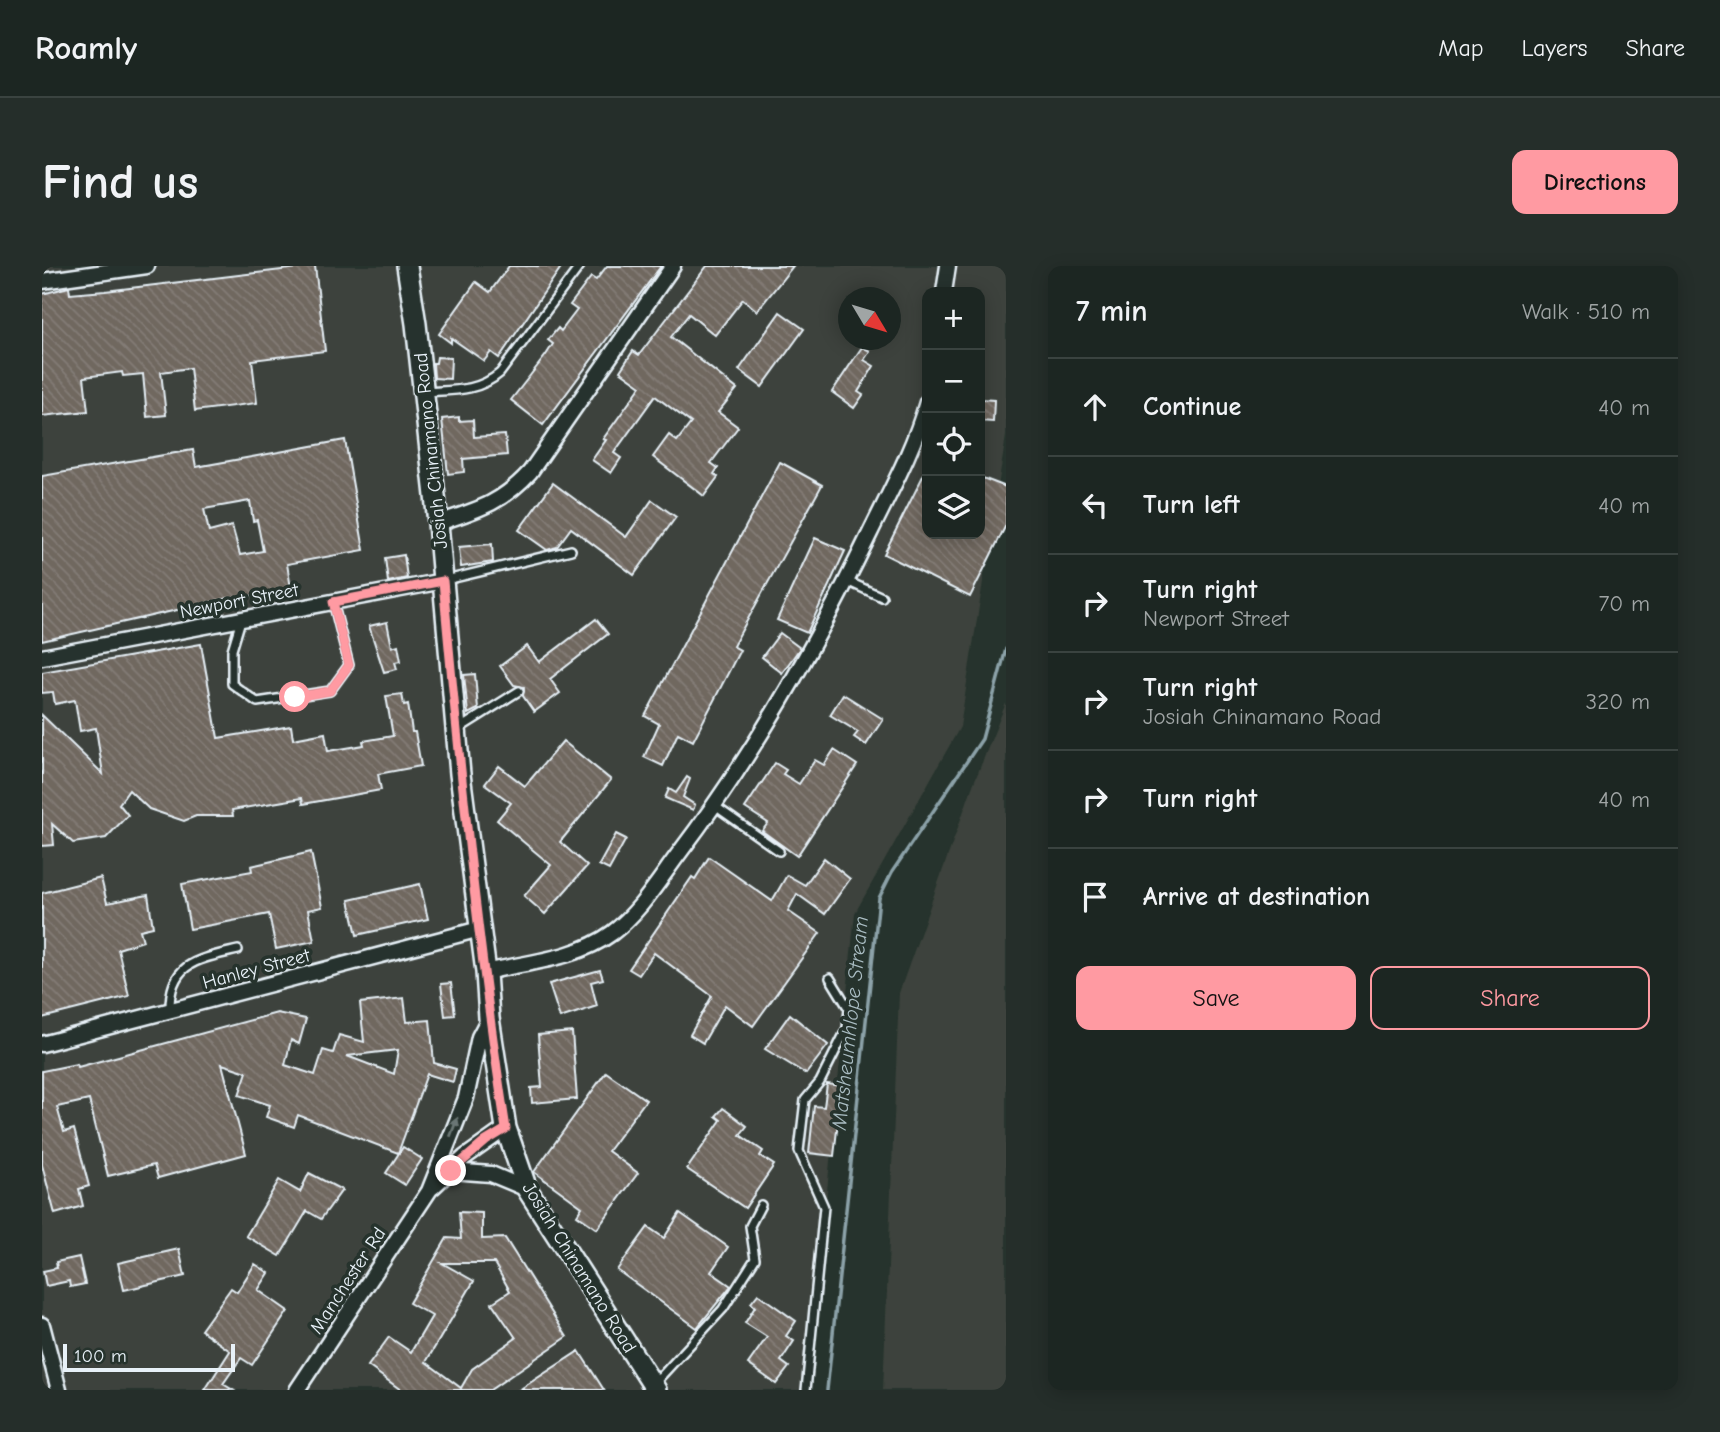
<!DOCTYPE html>
<meta charset="utf-8">
<style>
body{margin:0;font-family:"Comic Neue",sans-serif;background:#252e2a;color:#f1f3f6}
.controls{position:absolute;right:21px;top:21px;display:grid;overflow:hidden;border-radius:14px;box-shadow:0 4px 18px #0003}
.controls button{width:63px;height:63px;display:grid;place-items:center;padding:0;border:0;border-bottom:2px solid #3a4340;background:#1c2622;color:#f1f3f6;font:35px sans-serif}
.compass{position:absolute;left:796px;top:21px;width:63px;height:63px;border-radius:50%;background:#1c2622;box-shadow:0 4px 18px #0003;rotate:128deg}
.scale{position:absolute;left:21px;bottom:18px;width:172px;box-sizing:border-box;padding-left:7px;border:4px solid #e8f1f8;border-top:0;font-size:19px;line-height:24px;white-space:nowrap;color:#e8f1f8;-webkit-text-stroke:5px #26332d;paint-order:stroke}
.stop{position:absolute;width:21px;height:21px;margin:-16px;border:5px solid #ff9aa2;border-radius:50%;background:#fff}
.stop.end{background:#ff9aa2;border-color:#fff;box-shadow:0 2px 7px #0008}
.list{margin:0;padding:0;list-style:none}
h2{display:flex;justify-content:space-between;align-items:center;height:91px;margin:0;padding:0 28px;font-size:30px}
h2 small{font-size:23px;font-weight:400;color:#a0a5a5}
.list li{display:grid;grid-template-columns:46px 1fr auto;gap:21px;align-items:center;box-sizing:border-box;height:98px;padding:0 28px;border-top:2px solid #3a4340}
.list b{display:block;font-size:26px;white-space:nowrap}
.list p{margin:0;font-size:23px;white-space:nowrap;color:#a0a5a5}
.list em{font-size:23px;font-style:normal;color:#a0a5a5}
.actions{display:flex;gap:14px;padding:21px 28px}
.actions a{flex:1;padding:16px 0;border:2px solid #ff9aa2;border-radius:14px;text-align:center;font-size:24px;color:#ff9aa2}
.actions .main{background:#ff9aa2;color:#111}
.icon{flex:none;width:38px;height:38px;fill:none;stroke:currentColor;stroke-width:2;stroke-linecap:round;stroke-linejoin:round}
.map{position:relative;flex:none;width:964px;height:1124px;overflow:hidden;border-radius:14px}
header{display:flex;align-items:center;gap:42px;box-sizing:border-box;height:98px;padding:0 35px;background:#1c2622;border-bottom:2px solid #3a4340}
header strong{font-size:33px}
nav{display:flex;gap:38px;margin-inline-start:auto;font-size:24px}
.intro{display:flex;align-items:center;justify-content:space-between;box-sizing:border-box;height:168px;padding:0 42px}
h1{margin:0;font-size:49px}
.button{padding:18px 32px;border-radius:14px;background:#ff9aa2;color:#111;font-size:24px;font-weight:700}
main{display:flex;gap:42px;padding:0 42px}
aside{flex:1;background:#1c2622;border-radius:14px;box-shadow:0 4px 18px #0003}
.map>svg:first-child{display:block}
</style>
<header>
<strong>Roamly</strong>
<nav><a>Map</a><a>Layers</a><a>Share</a></nav>
</header>
<div class="intro"><h1>Find us</h1><a class="button">Directions</a></div>
<main>
<div class="map">
<svg width="964" height="1124" viewBox="0 0 964 1124">
<defs>
<pattern id="building-back-hatch" width="6" height="6" patternUnits="userSpaceOnUse" patternTransform="scale(1.75)"><rect width="6" height="6" fill="#6f675f"/><path d="M-1 5l2 2M0 0l6 6M5-1l2 2" fill="none" stroke="#847d77"/></pattern>
</defs>
<rect width="100%" height="100%" fill="#26332d"/>
<filter id="ink" filterUnits="userSpaceOnUse"><feTurbulence type="fractalNoise" baseFrequency=".0143" numOctaves="2"/><feDisplacementMap in="SourceGraphic" scale="14" xChannelSelector="R" yChannelSelector="G"/><feConvolveMatrix kernelMatrix="1 2 1 2 8 2 1 2 1" color-interpolation-filters="sRGB"/></filter>
<g filter="url(#ink)">
<g fill="#3c433c" fill-rule="evenodd">
<path d="M 0,0 L 964,0 L 964,170 L 918,461 L 813,647 L 765,1124 L 0,1124 ZM 885,26 L 938,26 L 938,268 L 885,268 ZM 806,32 L 848,32 L 848,74 L 806,74 Z"/>
<path d="M 964,437 L 964,1124 L 841,1124 L 857,727 L 931,519 Z"/>
</g>
<g fill="none" stroke-linecap="round" stroke-linejoin="round">
<path stroke="#8ca2a9" stroke-width="3.5" d="M 785,1124 L 837,632 L 850,606 L 940,473 L 964,383"/>
</g>
<g fill="url(#building-back-hatch)" stroke="#e8f1f8" stroke-width="2" fill-rule="evenodd">
<path d="M 273,0 L 283,85 L 210,94 L 215,137 L 153,145 L 148,102 L 119,106 L 124,149 L 105,151 L 101,108 L 81,110 L 80,106 L 42,111 L 46,145 L 0,150 L 0,28 L 27,21 L 28,28 L 63,25 Z"/>
<path d="M 467,0 L 520,0 L 457,92 L 449,86 L 442,95 L 409,72 L 409,77 L 397,68 L 434,16 L 448,26 Z"/>
<path d="M 565,0 L 619,0 L 501,159 L 469,134 L 504,89 L 511,78 L 506,74 L 516,62 L 519,65 L 535,44 L 528,39 L 549,11 L 554,14 Z"/>
<path d="M 665,0 L 751,0 L 715,45 L 701,33 L 673,69 L 647,48 L 629,71 L 695,123 L 676,146 L 696,161 L 669,197 L 676,202 L 672,208 L 676,211 L 662,230 L 611,191 L 627,169 L 635,175 L 649,157 L 613,130 L 572,187 L 579,192 L 569,207 L 550,194 L 564,174 L 561,173 L 599,120 L 578,105 L 591,85 L 597,89 Z"/>
<path d="M 738,46 L 762,63 L 720,121 L 697,104 Z"/>
<path d="M 820,81 L 828,85 L 822,94 L 832,100 L 816,126 L 821,129 L 812,142 L 790,126 Z"/>
<path d="M 395,91 L 409,92 L 408,113 L 392,112 L 391,97 L 394,97 Z"/>
<path d="M 938,133 L 952,134 L 951,156 L 938,155 Z"/>
<path d="M 417,151 L 417,155 L 431,154 L 432,171 L 463,169 L 465,189 L 421,193 L 422,206 L 406,208 L 400,153 Z"/>
<path d="M 303,174 L 322,284 L 245,298 L 249,322 L 193,333 L 192,331 L 0,375 L 0,210 L 151,184 L 154,201 ZM 208,235 L 211,255 L 215,254 L 221,285 L 198,289 L 190,260 L 167,266 L 162,243 Z"/>
<path d="M 738,196 L 780,219 L 691,380 L 698,384 L 651,475 L 636,467 L 621,500 L 602,491 L 617,458 L 603,450 Z"/>
<path d="M 885,202 L 885,268 L 938,268 L 938,211 L 964,221 L 964,259 L 928,331 L 842,288 Z"/>
<path d="M 511,217 L 584,271 L 610,234 L 634,251 L 592,309 L 529,262 L 515,281 L 505,284 L 477,264 Z"/>
<path d="M 773,272 L 803,285 L 765,367 L 735,354 Z"/>
<path d="M 450,278 L 451,296 L 419,301 L 417,281 Z"/>
<path d="M 362,289 L 365,312 L 346,316 L 343,292 Z"/>
<path d="M 554,353 L 566,368 L 508,413 L 518,427 L 492,446 L 481,430 L 482,421 L 472,419 L 458,400 L 485,380 L 497,396 Z"/>
<path d="M 345,356 L 350,381 L 356,379 L 359,395 L 353,396 L 355,403 L 342,406 L 327,360 Z"/>
<path d="M 738,367 L 758,382 L 740,407 L 720,391 Z"/>
<path d="M 159,378 L 176,472 L 249,460 L 251,473 L 283,467 L 286,485 L 322,479 L 321,475 L 351,470 L 344,430 L 360,428 L 362,439 L 366,438 L 370,466 L 373,466 L 379,500 L 336,508 L 339,524 L 261,538 L 260,532 L 190,544 L 191,550 L 154,550 L 142,555 L 107,543 L 87,524 L 77,538 L 86,549 L 64,572 L 31,577 L 10,558 L 12,579 L 0,580 L 0,449 L 61,508 L 54,462 L 38,465 L 33,434 L 13,438 L 11,426 L 0,427 L 0,406 Z"/>
<path d="M 433,408 L 436,443 L 426,448 L 422,409 Z"/>
<path d="M 801,428 L 841,453 L 824,479 L 812,471 L 816,466 L 788,449 Z"/>
<path d="M 521,475 L 569,514 L 518,576 L 545,600 L 503,648 L 482,630 L 509,599 L 455,554 L 469,537 L 443,518 L 457,500 L 483,520 Z"/>
<path d="M 792,484 L 815,499 L 755,590 L 720,565 L 726,557 L 703,542 L 733,497 L 744,504 L 741,508 L 757,518 L 773,494 L 782,499 Z"/>
<path d="M 645,511 L 648,513 L 641,531 L 653,539 L 651,544 L 623,532 L 627,523 L 634,527 Z"/>
<path d="M 574,568 L 584,573 L 567,604 L 557,599 Z"/>
<path d="M 269,586 L 280,641 L 266,644 L 272,675 L 234,683 L 227,648 L 148,663 L 140,618 L 210,605 L 209,600 Z"/>
<path d="M 667,591 L 730,635 L 745,609 L 763,619 L 782,592 L 808,613 L 783,648 L 755,628 L 746,645 L 778,667 L 711,760 L 683,739 L 661,777 L 648,769 L 670,730 L 612,687 L 597,709 L 587,703 L 650,611 L 653,613 Z"/>
<path d="M 59,612 L 65,637 L 106,629 L 111,661 L 98,664 L 101,675 L 76,683 L 87,730 L 0,752 L 0,627 Z"/>
<path d="M 378,618 L 386,653 L 315,669 L 307,634 Z"/>
<path d="M 558,704 L 561,713 L 549,716 L 555,740 L 518,752 L 507,718 Z"/>
<path d="M 409,717 L 413,749 L 403,750 L 399,718 Z"/>
<path d="M 362,732 L 365,756 L 388,754 L 392,797 L 414,803 L 411,816 L 385,808 L 356,887 L 256,849 L 252,861 L 224,851 L 228,839 L 197,829 L 205,806 L 180,798 L 204,888 L 116,912 L 112,899 L 66,910 L 47,834 L 15,841 L 22,866 L 32,863 L 47,920 L 37,923 L 41,940 L 13,948 L 0,899 L 0,805 L 35,798 L 36,801 L 235,747 L 264,753 L 257,778 L 249,774 L 243,799 L 273,809 L 281,784 L 291,787 L 297,769 L 322,776 L 318,737 ZM 356,784 L 352,808 L 305,790 Z"/>
<path d="M 748,748 L 786,779 L 764,808 L 723,783 Z"/>
<path d="M 530,766 L 535,833 L 490,837 L 489,822 L 500,821 L 496,769 Z"/>
<path d="M 564,806 L 604,834 L 566,885 L 596,907 L 555,963 L 535,949 L 540,941 L 492,906 Z"/>
<path d="M 785,818 L 800,820 L 792,890 L 767,887 L 772,840 L 782,841 Z"/>
<path d="M 681,842 L 705,860 L 698,869 L 721,885 L 718,890 L 732,899 L 703,942 L 645,903 L 679,854 L 674,850 Z"/>
<path d="M 361,881 L 380,893 L 363,919 L 344,907 Z"/>
<path d="M 267,907 L 300,924 L 279,953 L 265,945 L 238,990 L 204,970 L 237,914 L 258,926 Z"/>
<path d="M 417,946 L 440,947 L 440,973 L 463,972 L 525,1071 L 448,1124 L 359,1124 L 326,1100 L 347,1071 L 369,1086 L 390,1050 L 367,1037 L 405,972 L 419,973 ZM 400,997 L 452,997 L 468,1025 L 450,1037 L 474,1072 L 430,1103 L 419,1122 L 384,1096 L 432,1015 Z"/>
<path d="M 638,947 L 686,981 L 669,1006 L 689,1020 L 655,1062 L 575,1004 L 606,961 L 622,972 Z"/>
<path d="M 137,983 L 143,1010 L 82,1024 L 76,997 Z"/>
<path d="M 37,991 L 43,1018 L 28,1021 L 27,1015 L 4,1020 L 1,1005 L 15,1002 L 14,996 Z"/>
<path d="M 213,998 L 227,1007 L 216,1024 L 246,1045 L 210,1099 L 199,1092 L 181,1118 L 191,1124 L 163,1124 L 188,1085 L 159,1064 L 189,1022 L 195,1026 Z"/>
<path d="M 716,1028 L 754,1055 L 744,1070 L 752,1075 L 739,1095 L 747,1101 L 734,1118 L 706,1098 L 725,1071 L 703,1057 L 713,1041 L 709,1037 Z"/>
<path d="M 537,1085 L 562,1124 L 477,1124 Z"/>
</g>
<g fill="none" stroke-linecap="round" stroke-linejoin="round">
<defs>
<g id="lane">
<path d="M 382,126 C 411,124 436,126 458,107 L 538,0"/>
<path d="M 404,314 L 529,284"/>
<path d="M 805,315 L 840,331"/>
<path d="M 199,354 L 190,384 L 190,418 L 215,436 L 288,425 L 307,399 L 291,336"/>
<path d="M 415,464 L 477,425"/>
<path d="M 673,540 L 737,585"/>
<path d="M 128,744 C 127,696 157,693 196,684"/>
<path d="M 611,1119 L 681,1043 L 713,993 L 708,960 L 719,939"/>
<path d="M 764,1124 L 782,941 L 757,885 L 763,834 L 778,816 L 805,762 L 807,743 L 788,712"/>
</g>
<g id="street">
<path d="M 0,15 L 105,0"/>
<path d="M 902,26 L 906,0"/>
<path d="M 396,257 C 435,244 459,238 488,206 L 631,0"/>
<path d="M 0,391 L 401,315"/>
<path d="M 444,706 C 486,696 535,693 570,667 C 598,646 617,614 638,586 C 713,487 774,379 828,267 C 849,224 872,182 885,136"/>
<path d="M 0,778 L 438,663"/>
<path d="M 409,905 L 449,908 L 485,923"/>
<path d="M 391,921 L 423,891 L 464,862"/>
<path d="M 0,1059 L 17,1124"/>
<path d="M 255,1124 L 387,925 L 424,832 L 437,771 L 447,752"/>
</g>
<path id="secondary" d="M 365,0 L 374,58 L 396,257 L 418,508 L 444,706 L 447,752 L 464,862 L 485,923 L 614,1124"/>
</defs>
<use href="#lane" stroke="#e8f1f8" stroke-width="12"/>
<use href="#street" stroke="#e8f1f8" stroke-width="19"/>
<use href="#secondary" stroke="#e8f1f8" stroke-width="24"/>
<use href="#lane" stroke="#26332d" stroke-width="7"/>
<use href="#street" stroke="#26332d" stroke-width="14"/>
<use href="#secondary" stroke="#26332d" stroke-width="19"/>
</g>
<defs><path id="oneway-solid" d="M-6-.8H1V-3.2L6.5 0L1 3.2V.8H-6Z" transform="scale(1.75)"/></defs>
<use fill="#6a7674" href="#oneway-solid" transform="translate(412 861) rotate(-69)"/>
</g>
<g fill="none" stroke-linecap="round" stroke-linejoin="round" filter="url(#ink)">
<path stroke="#ff9aa2" stroke-width="9" d="M 253,431 L 288,425 L 307,399 L 291,336 L 401,315 C 417,498 436,681 464,863 L 444,875 L 409,905"/>
</g>
<g text-anchor="middle" stroke-width="7" stroke-linejoin="round" paint-order="stroke">
<g font-size="19" fill="#e8f1f8" stroke="#26332d">
<text transform="translate(388 185) rotate(-96)" y="7">Josiah Chinamano Road</text>
<text transform="translate(197 334) rotate(-11)" y="7">Newport Street</text>
<text transform="translate(214 702) rotate(-15)" y="7">Hanley Street</text>
<text transform="translate(538 1001) rotate(58)" y="7">Josiah Chinamano Road</text>
<text transform="translate(305 1014) rotate(-57)" y="7">Manchester Rd</text>
</g>
<g font-size="21" font-style="italic" fill="#aabdc3" stroke="#26332d">
<text transform="translate(808 757) rotate(-84)" y="7">Matsheumhlope Stream</text>
</g>
</g>
</svg>
<div class="controls">
<button>+</button>
<button>−</button>
<button><svg class="icon" aria-label="locate" viewBox="0 0 24 24"><circle cx="12" cy="12" r="6"/><path d="M12 2v4M12 18v4M2 12h4M18 12h4"/></svg></button>
<button><svg class="icon" aria-label="layers" viewBox="0 0 24 24"><path d="M12 4l9 5-9 5-9-5zM3 14l9 5 9-5"/></svg></button>
</div>
<svg class="compass" viewBox="-18 -18 36 36"><path d="M0-13l5 13h-10z" fill="#e53935"/><path d="M0 13l5-13h-10z" fill="#a0a5a5"/></svg>
<div class="scale">100 m</div>
<div class="stop" style="left:253px;top:431px"></div>
<div class="stop end" style="left:409px;top:905px"></div>
</div>
<aside>
<h2>7 min<small>Walk · 510 m</small></h2>
<ul class="list">
<li><svg class="icon" aria-label="ahead" viewBox="0 0 24 24"><path d="M12 20V5M6 11l6-6 6 6"/></svg><div><b>Continue</b></div><em>40 m</em></li>
<li><svg class="icon" aria-label="left" viewBox="0 0 24 24"><path d="M17 20v-9H6M10 6l-5 5 5 5"/></svg><div><b>Turn left</b></div><em>40 m</em></li>
<li><svg class="icon" aria-label="right" viewBox="0 0 24 24"><path d="M7 20v-9h11M14 6l5 5-5 5"/></svg><div><b>Turn right</b><p>Newport Street</p></div><em>70 m</em></li>
<li><svg class="icon" aria-label="right" viewBox="0 0 24 24"><path d="M7 20v-9h11M14 6l5 5-5 5"/></svg><div><b>Turn right</b><p>Josiah Chinamano Road</p></div><em>320 m</em></li>
<li><svg class="icon" aria-label="right" viewBox="0 0 24 24"><path d="M7 20v-9h11M14 6l5 5-5 5"/></svg><div><b>Turn right</b></div><em>40 m</em></li>
<li><svg class="icon" aria-label="arrive" viewBox="0 0 24 24"><path d="M6 21V4h12l-3 4 3 4H6"/></svg><div><b>Arrive at destination</b></div></li>
</ul>
<div class="actions"><a class="main">Save</a><a>Share</a></div>
</aside>
</main>
